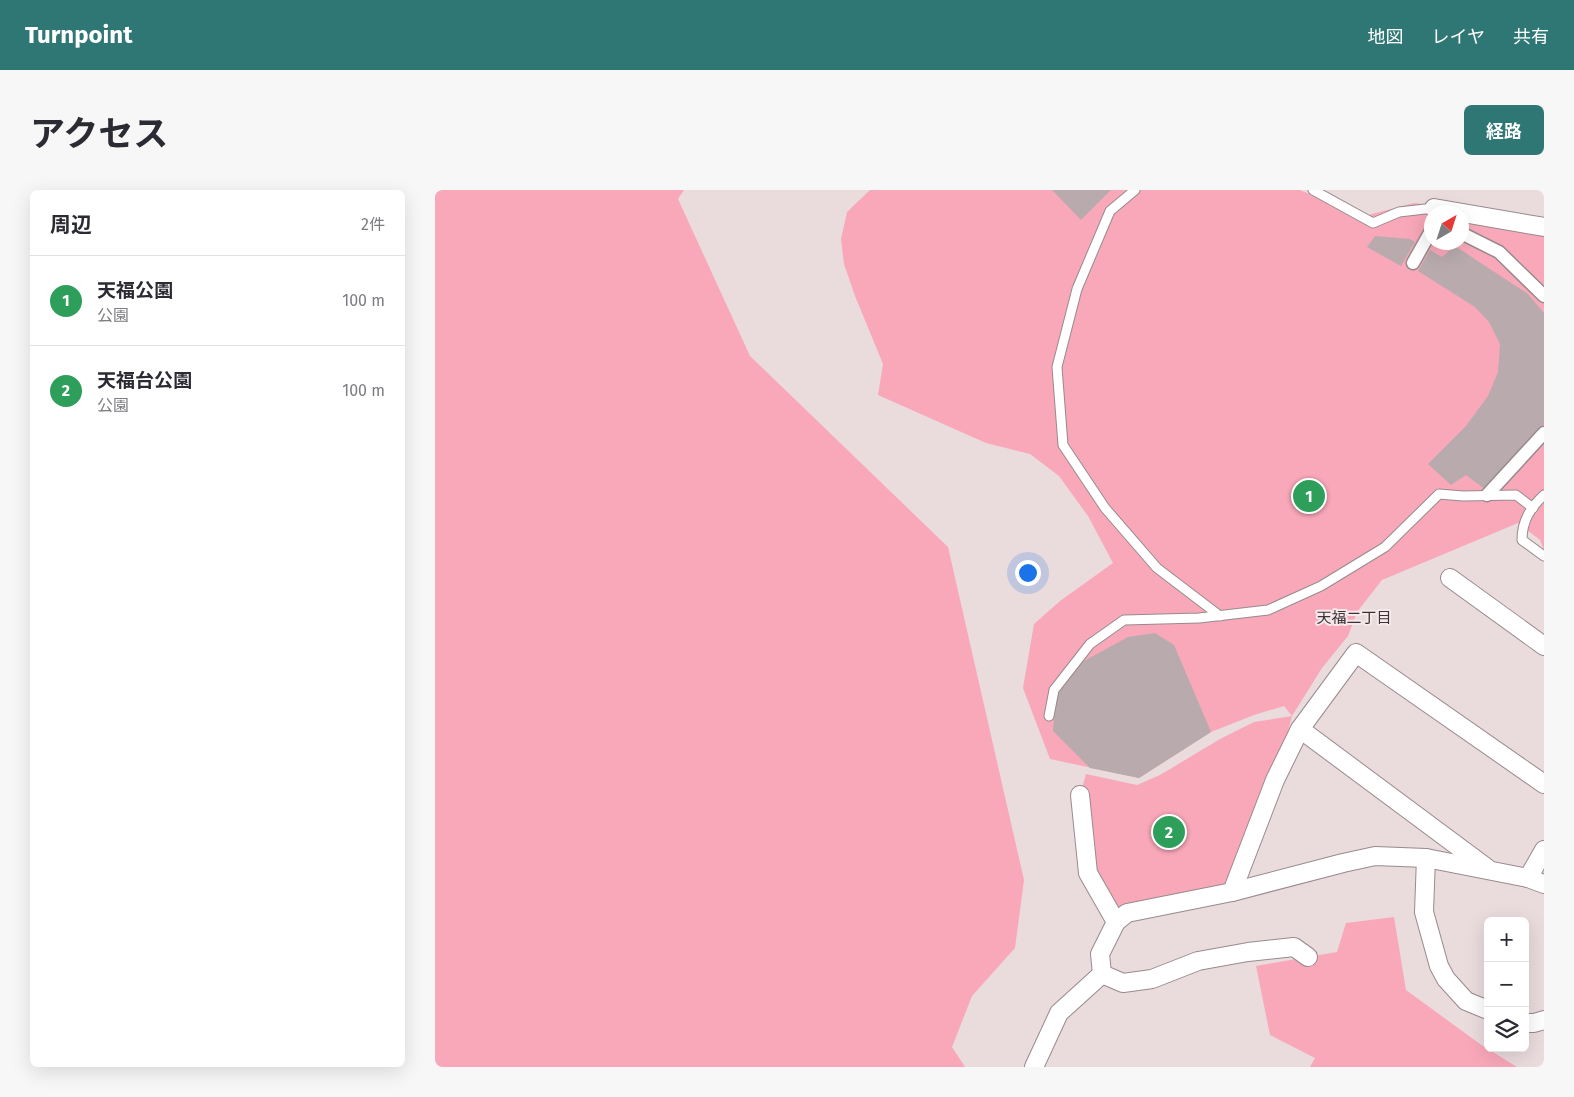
<!DOCTYPE html>
<html lang="ja">
<meta charset="utf-8">
<style>
body{margin:0;font-family:"Fira Sans","Noto Sans JP",sans-serif;background:#f7f7f7;color:#2b2b33}
.controls{position:absolute;right:15px;bottom:15px;display:grid;overflow:hidden;border-radius:8px;box-shadow:0 5px 20px #0002}
.controls button{width:45px;height:45px;display:grid;place-items:center;padding:0;border:0;border-bottom:1px solid #e1e1e2;background:#fff;color:#2b2b33;font:25px sans-serif}
.compass{position:absolute;left:989px;top:15px;width:45px;height:45px;border-radius:50%;background:#fff;box-shadow:0 5px 20px #0002;rotate:39deg}
.you{position:absolute;left:592px;top:382px;width:18px;height:18px;margin:-12px;border:4px solid #fff;border-radius:50%;background:#1a73e8;box-shadow:0 0 0 8px #1a73e833}
.badge{display:grid;place-items:center;width:32px;height:32px;border-radius:50%;background:#2e7775;color:#fff;font-size:16px;font-weight:700}
.pin{position:absolute;translate:-50% -50%;border:2px solid #fff;box-shadow:0 1px 5px #0006}
.list{margin:0;padding:0;list-style:none}
h2{display:flex;justify-content:space-between;align-items:center;height:65px;margin:0;padding:0 20px;font-size:21px}
h2 small{font-size:16px;font-weight:400;color:#7c7c81}
.list li{display:grid;grid-template-columns:32px 1fr auto;gap:15px;align-items:center;box-sizing:border-box;height:90px;padding:0 20px;border-top:1px solid #e1e1e2}
.list b{display:block;font-size:19px;white-space:nowrap}
.list p{margin:0;font-size:16px;white-space:nowrap;color:#7c7c81}
.list em{font-size:16px;font-style:normal;color:#7c7c81}
.icon{flex:none;width:28px;height:28px;fill:none;stroke:currentColor;stroke-width:2;stroke-linecap:round;stroke-linejoin:round}
.map{position:relative;flex:none;width:1109px;height:877px;overflow:hidden;border-radius:8px}
header{display:flex;align-items:center;gap:30px;box-sizing:border-box;height:70px;padding:0 25px;background:#2e7775;color:#fff}
header strong{font-size:24px}
nav{display:flex;gap:28px;margin-inline-start:auto;font-size:18px}
.intro{display:flex;align-items:center;justify-content:space-between;box-sizing:border-box;height:120px;padding:0 30px}
h1{margin:0;font-size:35px}
.button{padding:12px 22px;border-radius:8px;background:#2e7775;color:#fff;font-size:18px;font-weight:700}
main{display:flex;gap:30px;padding:0 30px}
aside{flex:1;background:#fff;border-radius:8px;box-shadow:0 5px 20px #0002}
.map>svg:first-child{display:block}
</style>
<header>
<strong>Turnpoint</strong>
<nav><a>地図</a><a>レイヤ</a><a>共有</a></nav>
</header>
<div class="intro"><h1>アクセス</h1><a class="button">経路</a></div>
<main>
<aside>
<h2>周辺<small>2件</small></h2>
<ul class="list">
<li><span class="badge" style="background:#2e9e5b">1</span><div><b>天福公園</b><p>公園</p></div><em>100 m</em></li>
<li><span class="badge" style="background:#2e9e5b">2</span><div><b>天福台公園</b><p>公園</p></div><em>100 m</em></li>
</ul>
</aside>
<div class="map">
<svg width="1109" height="877" viewBox="0 0 1109 877">
<rect width="100%" height="100%" fill="#eadbdd"/>
<g fill="#f9a8b9" fill-rule="evenodd">
<path d="M 0,0 L 249,0 L 243,9 L 315,166 L 513,357 L 589,690 L 580,758 L 537,806 L 517,857 L 530,877 L 0,877 Z"/>
<path d="M 435,0 L 865,0 L 881,7 L 923,31 L 933,25 L 979,13 L 1109,30 L 1109,360 L 1105,350 L 1083,333 L 947,390 L 922,422 L 913,446 L 887,478 L 857,526 L 850,553 L 797,702 L 681,732 L 653,683 L 645,605 L 651,584 L 702,595 L 725,585 L 785,549 L 819,532 L 857,526 L 849,516 L 819,525 L 776,542 L 704,588 L 615,569 L 588,498 L 599,434 L 625,411 L 678,373 L 653,326 L 624,286 L 595,264 L 551,253 L 443,205 L 448,174 L 420,106 L 409,74 L 406,49 L 412,22 ZM 996,22 L 1026,22 L 1026,52 L 996,52 Z"/>
<path d="M 959,727 L 971,800 L 1045,854 L 1082,877 L 875,877 L 880,868 L 835,845 L 821,776 L 902,762 L 911,733 Z"/>
</g>
<g fill="#b8aaad">
<path d="M 617,0 L 676,0 L 646,30 Z"/>
<path d="M 940,46 L 975,49 L 980,52 L 966,76 L 932,57 Z"/>
<path d="M 1020,56 L 1093,104 L 1109,123 L 1109,234 L 1051,300 L 1031,285 L 1016,295 L 993,274 L 1031,236 L 1053,206 L 1063,182 L 1065,154 L 1054,132 L 1040,117 L 983,81 L 995,60 L 1007,67 Z"/>
<path d="M 720,443 L 739,455 L 776,542 L 704,588 L 655,578 L 618,541 L 620,509 L 623,501 L 640,476 L 693,447 Z"/>
</g>
<g fill="none" stroke-linecap="round" stroke-linejoin="round">
<defs>
<g id="service">
<path d="M 700,0 L 675,21 L 642,99 L 622,177 L 628,255 L 670,318 L 722,378 L 785,426"/>
<path d="M 878,0 L 938,33 L 964,22 L 999,18"/>
<path d="M 1109,305 C 1095,318 1087,331 1087,350 L 1109,366"/>
<path d="M 614,526 L 619,500 L 655,454 L 689,430 L 764,428 L 833,420 L 886,396 L 950,357 L 1004,304 L 1028,306 L 1081,305 L 1098,318"/>
</g>
<g id="pedestrian">
<path d="M 1026,43 L 1064,62 L 1109,106"/>
<path d="M 978,73 L 996,41"/>
<path d="M 1052,305 L 1109,243"/>
</g>
<g id="minor">
<path d="M 999,18 L 1109,37"/>
<path d="M 1015,388 L 1109,456"/>
<path d="M 865,539 L 1052,678"/>
<path d="M 645,605 L 653,683 L 681,732"/>
<path d="M 991,668 L 989,722 L 1004,776 L 1011,789 L 1031,811 L 1053,820"/>
<path d="M 1093,688 L 1109,660"/>
<path d="M 797,702 L 840,590 L 865,539 L 921,463 L 1109,594"/>
<path d="M 667,784 L 665,764 L 681,732 L 692,723 L 797,702 L 908,673 L 940,666 L 991,668 L 1093,688 L 1109,694"/>
<path d="M 667,784 L 688,793 L 717,789 L 763,771 L 813,762 L 859,757 L 873,767"/>
<path d="M 1090,833 L 1099,833 L 1109,830"/>
<path d="M 599,877 L 624,823 L 667,784"/>
</g>
</defs>
<use href="#service" stroke="#988a8d" stroke-width="11"/>
<use href="#pedestrian" stroke="#988a8d" stroke-width="15"/>
<use href="#minor" stroke="#988a8d" stroke-width="20"/>
<use href="#service" stroke="#fff" stroke-width="9"/>
<use href="#pedestrian" stroke="#fff" stroke-width="12"/>
<use href="#minor" stroke="#fff" stroke-width="18"/>
</g>
<g text-anchor="middle" stroke-width="4" stroke-linejoin="round" paint-order="stroke">
<g font-size="15" fill="#393334" stroke="#f7e8eb">
<text x="919" y="433">天福二丁目</text>
</g>
</g>
</svg>
<div class="controls">
<button>+</button>
<button>−</button>
<button><svg class="icon" aria-label="layers" viewBox="0 0 24 24"><path d="M12 4l9 5-9 5-9-5zM3 14l9 5 9-5"/></svg></button>
</div>
<svg class="compass" viewBox="-18 -18 36 36"><path d="M0-13l5 13h-10z" fill="#e53935"/><path d="M0 13l5-13h-10z" fill="#7c7c81"/></svg>
<div class="you"></div>
<div class="pin badge" style="left:874px;top:306px;background:#2e9e5b">1</div>
<div class="pin badge" style="left:734px;top:642px;background:#2e9e5b">2</div>
</div>
</main>
